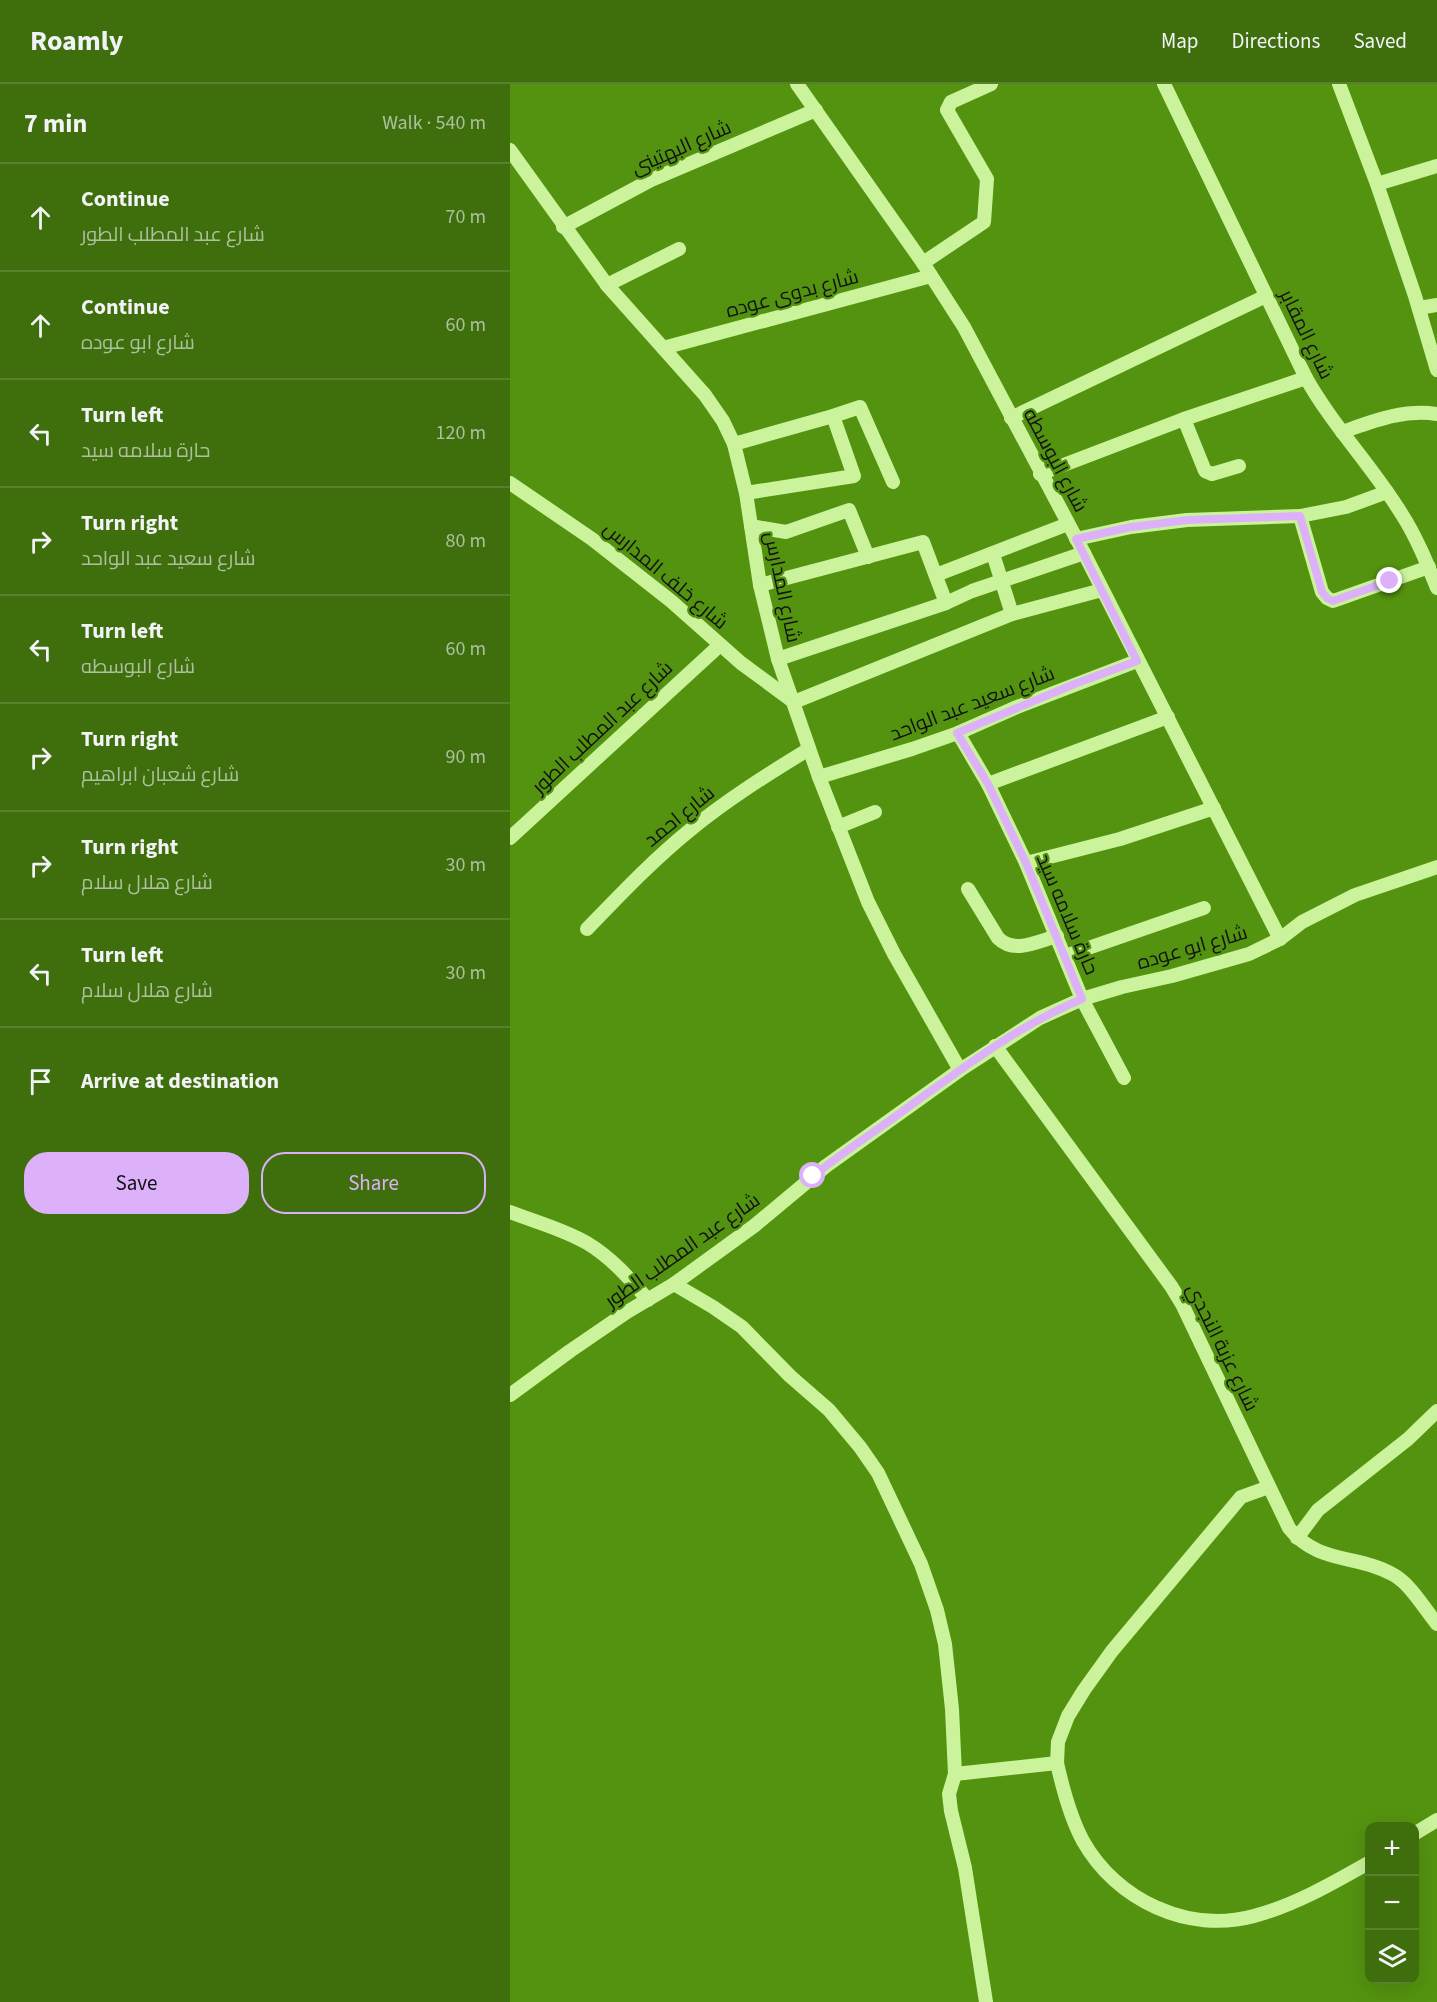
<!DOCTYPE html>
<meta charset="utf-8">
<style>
body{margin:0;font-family:"Source Sans 3",Cairo,sans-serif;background:#467315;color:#f1f3f6}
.controls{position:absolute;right:18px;bottom:18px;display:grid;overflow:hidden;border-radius:12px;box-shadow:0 6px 24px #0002}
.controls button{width:54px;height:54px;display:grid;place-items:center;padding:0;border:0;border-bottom:2px solid #58812d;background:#3f6e0c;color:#f1f3f6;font:30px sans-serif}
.stop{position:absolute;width:18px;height:18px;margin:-14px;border:4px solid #ddb0fa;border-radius:50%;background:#fff}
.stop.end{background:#ddb0fa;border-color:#fff;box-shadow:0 2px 6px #0008}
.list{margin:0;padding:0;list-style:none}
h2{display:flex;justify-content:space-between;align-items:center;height:78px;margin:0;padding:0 24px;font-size:26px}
h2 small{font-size:20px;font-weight:400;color:#adc09d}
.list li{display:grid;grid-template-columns:39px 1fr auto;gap:18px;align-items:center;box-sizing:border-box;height:108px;padding:0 24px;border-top:2px solid #58812d}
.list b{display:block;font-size:22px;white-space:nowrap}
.list p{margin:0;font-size:20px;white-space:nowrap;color:#adc09d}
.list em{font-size:20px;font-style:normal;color:#adc09d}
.actions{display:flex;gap:12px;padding:18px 24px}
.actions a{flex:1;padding:14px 0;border:2px solid #ddb0fa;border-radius:24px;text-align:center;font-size:21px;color:#ddb0fa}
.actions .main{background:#ddb0fa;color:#111}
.icon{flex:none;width:33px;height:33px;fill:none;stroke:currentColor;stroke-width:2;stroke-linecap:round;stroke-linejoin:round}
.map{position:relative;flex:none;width:927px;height:1918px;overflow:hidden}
header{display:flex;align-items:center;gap:36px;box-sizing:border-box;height:84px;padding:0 30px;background:#3f6e0c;border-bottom:2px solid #58812d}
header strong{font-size:28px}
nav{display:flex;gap:33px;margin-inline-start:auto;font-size:21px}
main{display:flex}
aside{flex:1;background:#3f6e0c}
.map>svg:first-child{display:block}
</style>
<header>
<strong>Roamly</strong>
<nav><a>Map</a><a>Directions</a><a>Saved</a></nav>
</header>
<main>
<aside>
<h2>7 min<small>Walk · 540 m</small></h2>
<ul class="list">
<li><svg class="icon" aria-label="ahead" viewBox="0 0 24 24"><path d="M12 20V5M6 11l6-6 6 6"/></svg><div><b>Continue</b><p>شارع عبد المطلب الطور</p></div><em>70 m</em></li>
<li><svg class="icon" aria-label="ahead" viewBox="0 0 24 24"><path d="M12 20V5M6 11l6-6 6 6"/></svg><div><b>Continue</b><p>شارع ابو عوده</p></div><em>60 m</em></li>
<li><svg class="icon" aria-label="left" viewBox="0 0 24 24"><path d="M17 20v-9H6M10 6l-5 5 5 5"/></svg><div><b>Turn left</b><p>حارة سلامه سيد</p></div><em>120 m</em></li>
<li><svg class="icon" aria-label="right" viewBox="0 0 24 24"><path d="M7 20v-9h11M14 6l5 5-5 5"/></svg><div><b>Turn right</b><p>شارع سعيد عبد الواحد</p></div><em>80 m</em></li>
<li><svg class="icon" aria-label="left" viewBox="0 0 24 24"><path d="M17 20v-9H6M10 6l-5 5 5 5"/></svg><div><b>Turn left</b><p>شارع البوسطه</p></div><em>60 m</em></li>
<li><svg class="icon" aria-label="right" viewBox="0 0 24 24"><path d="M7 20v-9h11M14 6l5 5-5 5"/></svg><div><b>Turn right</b><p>شارع شعبان ابراهيم</p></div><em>90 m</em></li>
<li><svg class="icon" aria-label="right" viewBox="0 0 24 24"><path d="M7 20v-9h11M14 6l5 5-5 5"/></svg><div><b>Turn right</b><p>شارع هلال سلام</p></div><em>30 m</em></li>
<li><svg class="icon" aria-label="left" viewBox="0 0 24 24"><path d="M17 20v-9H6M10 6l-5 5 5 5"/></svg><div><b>Turn left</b><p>شارع هلال سلام</p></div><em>30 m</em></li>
<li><svg class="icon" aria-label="arrive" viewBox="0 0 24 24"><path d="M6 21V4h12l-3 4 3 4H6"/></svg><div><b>Arrive at destination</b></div></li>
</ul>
<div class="actions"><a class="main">Save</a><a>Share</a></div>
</aside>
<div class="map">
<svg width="927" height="1918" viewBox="0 0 927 1918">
<rect width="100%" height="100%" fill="#549310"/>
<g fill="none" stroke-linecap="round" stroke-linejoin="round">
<g stroke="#cbf39c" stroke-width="14">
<path d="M 287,0 L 413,179 L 454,243 L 574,469 L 770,855"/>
<path d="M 654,0 L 796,294 C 823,342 862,382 891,429 C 906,452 917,479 927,504"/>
<path d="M 829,0 L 867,100 L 905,212 L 927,286"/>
<path d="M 0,66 L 97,201 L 195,311 L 213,337 L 224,360 L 236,409 L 250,501 L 268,575 L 309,693 L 358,818 L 384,870 L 450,986"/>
<path d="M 867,100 L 927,82"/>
<path d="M 53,143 L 141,96 L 306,26"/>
<path d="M 413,179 L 474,138 L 477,95 L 437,26 L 441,18 L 481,0"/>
<path d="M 97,201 L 169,165"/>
<path d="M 909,224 L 927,221"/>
<path d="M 153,264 L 421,192"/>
<path d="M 501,334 L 756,212"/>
<path d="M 674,335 L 695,387 L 702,390 L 729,382"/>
<path d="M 832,348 C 864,337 893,325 927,330"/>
<path d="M 224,360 L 323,332 L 350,323 L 383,398"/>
<path d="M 530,390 L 674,335 L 796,294"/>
<path d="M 0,399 L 82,455 L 161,517 L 231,579 L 284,618 L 502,530 L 592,506"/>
<path d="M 236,409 L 344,392 L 323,332"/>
<path d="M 790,432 L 812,508 L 817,514 L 823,517 L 919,483"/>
<path d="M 241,442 L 276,448 L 339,426 L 358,473"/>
<path d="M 566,455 L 621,443 L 677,436 L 790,432 L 836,423 L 877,408"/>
<path d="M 483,470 L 502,530"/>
<path d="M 426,491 L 558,440"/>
<path d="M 250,501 L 413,458 L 436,519"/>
<path d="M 268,575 L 436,519 L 462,507 L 574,469"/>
<path d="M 448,649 L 478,700 L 516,779 L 572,915 L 614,994"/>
<path d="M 309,693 L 402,665 L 448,649 L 507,623 L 627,577"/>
<path d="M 478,700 L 658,633"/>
<path d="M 328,743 L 365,728"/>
<path d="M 0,754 L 210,561"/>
<path d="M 516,779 L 610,755 L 704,724"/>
<path d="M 458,805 L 488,854 C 504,870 526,858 547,852"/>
<path d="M 77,845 C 110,811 143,776 180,746 C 218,715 258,690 299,665"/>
<path d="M 555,872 L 694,824"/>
<path d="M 485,962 L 661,1202 L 672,1220 L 779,1444 C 808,1481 848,1470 884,1491 C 901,1501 914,1524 927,1540"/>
<path d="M 0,1128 C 26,1138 53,1145 77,1159 C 102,1174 120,1195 138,1216"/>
<path d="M 164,1200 L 203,1223 L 232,1243 L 280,1292 L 319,1326 L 350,1363 L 368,1389 L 411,1480 L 427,1526 L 435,1560 L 442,1625 L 445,1690 L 439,1710 L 441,1727 L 455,1784 L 476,1918"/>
<path d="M 0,1311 L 60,1267 L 117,1228 L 164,1200 L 244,1142 L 316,1082 L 450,986 L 530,934 L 572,915 L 612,903 L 662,892 L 739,870 L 770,855 L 792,838 L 845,811 L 927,783"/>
<path d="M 787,1454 L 808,1426 L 898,1355 L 927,1327"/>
<path d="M 547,1679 L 548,1658 L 558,1632 L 574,1606 L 602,1567 L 731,1413 L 759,1403"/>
<path d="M 445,1690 L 547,1679 C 553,1706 560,1733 573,1757 C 606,1816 678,1850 744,1832 C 785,1821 823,1799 860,1778"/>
<path d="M 904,1750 L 927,1736"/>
</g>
</g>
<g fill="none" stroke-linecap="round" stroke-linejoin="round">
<path stroke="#ddb0fa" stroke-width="8" d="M 303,1092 C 332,1069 363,1049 393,1027 C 450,986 507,942 572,915 L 516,779 L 478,700 L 447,649 L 567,599 L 627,577 L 566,455 L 621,443 L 677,436 L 790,432 L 812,508 L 817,514 L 823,517 L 880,497"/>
</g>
<g text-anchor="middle" stroke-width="4.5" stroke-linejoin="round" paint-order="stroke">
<g font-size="20" fill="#111" stroke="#549310">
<text transform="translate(171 63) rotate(-24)" y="7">شارع البهتينى</text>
<text transform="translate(282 209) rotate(-15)" y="7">شارع بدوى عوده</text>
<text transform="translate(797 250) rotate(64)" y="7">شارع المقابر</text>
<text transform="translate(546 376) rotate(62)" y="7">شارع البوسطه</text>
<text transform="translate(156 491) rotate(40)" y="7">شارع خلف المدارس</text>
<text transform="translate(273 503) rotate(78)" y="7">شارع المدارس</text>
<text transform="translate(462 619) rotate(-21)" y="7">شارع سعيد عبد الواحد</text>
<text transform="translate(92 643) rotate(-43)" y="7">شارع عبد المطلب الطور</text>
<text transform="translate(169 732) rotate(-39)" y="7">شارع احمد</text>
<text transform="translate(558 830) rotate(67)" y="7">حارة سلامه سيد</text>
<text transform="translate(682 863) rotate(-16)" y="7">شارع ابو عوده</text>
<text transform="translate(172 1166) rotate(-35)" y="7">شارع عبد المطلب الطور</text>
<text transform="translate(713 1263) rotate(64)" y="7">شارع عزبة النجدي</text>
</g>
</g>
</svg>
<div class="controls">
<button>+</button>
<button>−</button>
<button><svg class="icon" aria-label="layers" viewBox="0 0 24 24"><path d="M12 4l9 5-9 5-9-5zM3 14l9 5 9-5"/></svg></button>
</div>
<div class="stop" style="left:303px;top:1092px"></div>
<div class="stop end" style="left:880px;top:497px"></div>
</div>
</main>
